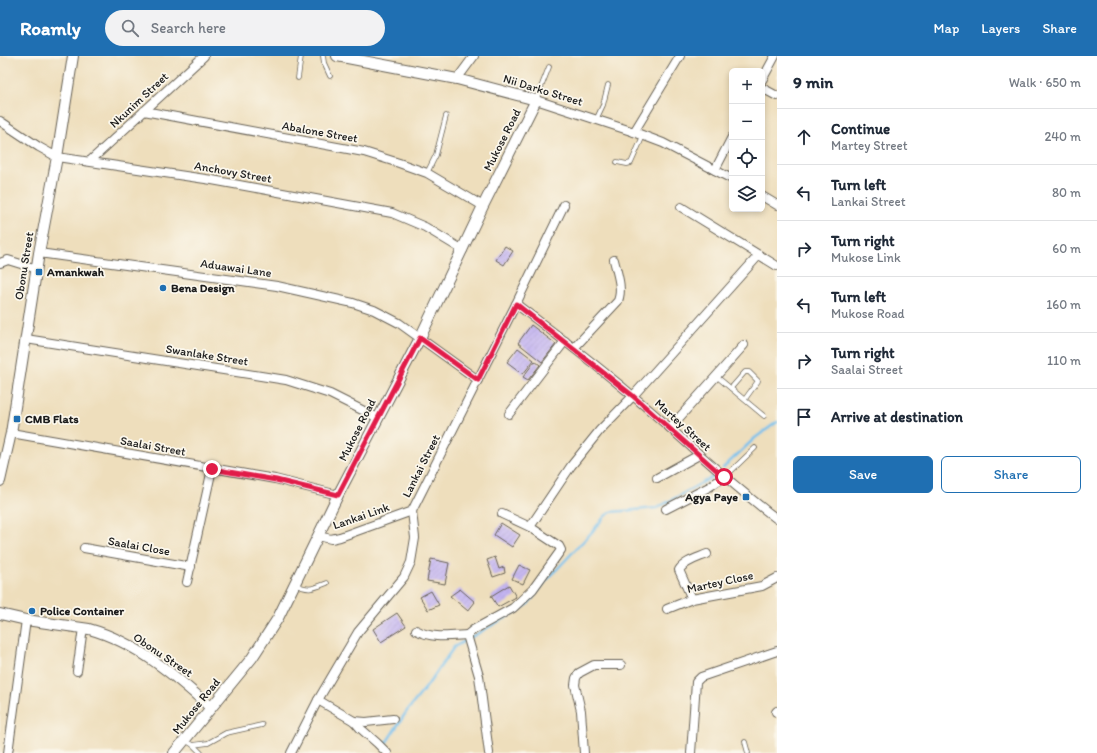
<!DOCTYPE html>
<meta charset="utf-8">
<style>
body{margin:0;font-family:Itim,sans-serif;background:#f2f2f3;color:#1f2937}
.controls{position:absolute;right:12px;top:12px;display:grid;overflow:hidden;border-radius:6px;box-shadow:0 2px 6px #0003}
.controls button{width:36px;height:36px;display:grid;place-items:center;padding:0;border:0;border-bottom:1px solid #e0e1e3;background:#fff;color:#1f2937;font:20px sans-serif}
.stop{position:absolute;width:12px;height:12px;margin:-9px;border:3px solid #e11d48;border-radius:50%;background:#fff}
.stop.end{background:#e11d48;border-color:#fff;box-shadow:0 1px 4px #0008}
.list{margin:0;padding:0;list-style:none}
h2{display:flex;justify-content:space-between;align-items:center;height:52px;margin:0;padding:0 16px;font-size:17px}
h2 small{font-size:13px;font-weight:400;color:#747a83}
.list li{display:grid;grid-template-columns:26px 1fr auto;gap:12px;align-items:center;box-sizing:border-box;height:56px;padding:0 16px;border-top:1px solid #e0e1e3}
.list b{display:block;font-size:15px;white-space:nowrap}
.list p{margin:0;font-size:13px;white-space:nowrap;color:#747a83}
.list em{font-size:13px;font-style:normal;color:#747a83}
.actions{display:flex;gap:8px;padding:12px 16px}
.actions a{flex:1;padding:9px 0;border:1px solid #1f6fb2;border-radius:6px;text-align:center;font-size:14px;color:#1f6fb2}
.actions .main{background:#1f6fb2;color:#fff}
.icon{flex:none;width:22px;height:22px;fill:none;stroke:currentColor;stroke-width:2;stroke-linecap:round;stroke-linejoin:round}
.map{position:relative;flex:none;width:777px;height:697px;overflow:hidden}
header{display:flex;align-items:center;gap:24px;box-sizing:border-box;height:56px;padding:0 20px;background:#1f6fb2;color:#fff}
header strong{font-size:19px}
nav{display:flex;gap:22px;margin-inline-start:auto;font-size:14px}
.search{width:280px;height:36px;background:#f2f2f3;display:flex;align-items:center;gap:10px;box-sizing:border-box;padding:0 14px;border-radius:22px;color:#747a83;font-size:15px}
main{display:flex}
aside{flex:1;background:#fff}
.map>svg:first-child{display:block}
</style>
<header>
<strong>Roamly</strong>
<div class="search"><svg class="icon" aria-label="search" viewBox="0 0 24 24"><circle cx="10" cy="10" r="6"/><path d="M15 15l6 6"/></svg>Search here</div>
<nav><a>Map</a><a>Layers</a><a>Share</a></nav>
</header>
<main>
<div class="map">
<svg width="777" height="697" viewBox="0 0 777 697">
<defs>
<pattern id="building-hatch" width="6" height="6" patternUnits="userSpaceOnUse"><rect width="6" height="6" fill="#c3b4f1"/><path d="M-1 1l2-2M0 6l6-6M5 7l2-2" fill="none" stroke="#a79ace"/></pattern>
</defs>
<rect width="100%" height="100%" fill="#fbf7ec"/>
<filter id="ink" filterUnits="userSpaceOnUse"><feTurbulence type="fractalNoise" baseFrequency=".025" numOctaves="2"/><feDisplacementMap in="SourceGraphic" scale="8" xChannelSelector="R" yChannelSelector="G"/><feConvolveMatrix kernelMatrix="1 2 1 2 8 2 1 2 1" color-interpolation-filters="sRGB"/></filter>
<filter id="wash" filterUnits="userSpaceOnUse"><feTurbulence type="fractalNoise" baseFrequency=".012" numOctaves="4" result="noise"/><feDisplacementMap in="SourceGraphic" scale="16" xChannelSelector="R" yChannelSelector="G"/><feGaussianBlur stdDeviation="0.9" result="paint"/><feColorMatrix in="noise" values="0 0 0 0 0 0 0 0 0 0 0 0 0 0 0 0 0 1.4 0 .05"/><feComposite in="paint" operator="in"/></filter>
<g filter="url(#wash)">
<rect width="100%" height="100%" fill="#eedebc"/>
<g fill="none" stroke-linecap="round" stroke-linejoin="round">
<g stroke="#74c0ee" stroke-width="2.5">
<path d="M 723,412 L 755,382 L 777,366"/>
<path d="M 384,690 L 407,655 L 427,630 L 454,591 L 519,554 L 527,549 L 544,527 L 591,477 L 605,460 L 611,456 L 657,452 L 714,420"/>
</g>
</g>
<g id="blocks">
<g fill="url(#building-hatch)">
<path d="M 505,190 L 513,195 L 504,209 L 496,204 Z"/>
<path d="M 531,269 L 556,288 L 542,306 L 518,287 Z"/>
<path d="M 518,292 L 534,304 L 523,318 L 507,306 Z"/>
<path d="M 535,305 L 540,309 L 528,324 L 523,321 Z"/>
<path d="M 501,467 L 520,479 L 512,491 L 494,479 Z"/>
<path d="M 495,501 L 499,513 L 504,511 L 505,517 L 493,521 L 487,504 Z"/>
<path d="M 431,503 L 449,507 L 445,528 L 427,525 Z"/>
<path d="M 519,509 L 530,514 L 523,528 L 512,523 Z"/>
<path d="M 509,529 L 516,541 L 498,551 L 491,540 Z"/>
<path d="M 460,533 L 475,546 L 468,555 L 450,540 Z"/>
<path d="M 431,535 L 439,549 L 428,554 L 420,541 Z"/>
<path d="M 397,557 L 406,570 L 381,586 L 373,573 Z"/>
</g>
</g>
</g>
<g filter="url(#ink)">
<use href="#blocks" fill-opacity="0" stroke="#666054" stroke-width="1"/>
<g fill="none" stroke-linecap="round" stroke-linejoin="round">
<defs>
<g id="service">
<path d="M 323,0 L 324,7 L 330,20"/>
<path d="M 298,22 L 301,0"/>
<path d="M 536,44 L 549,11"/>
<path d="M 596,64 L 603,49 L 608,29"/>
<path d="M 617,106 L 627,108 L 631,107 L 643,80"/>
<path d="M 427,117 L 436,99 L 446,60"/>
<path d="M 716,320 L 764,360"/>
<path d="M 731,332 L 745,316 L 749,316 L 758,325 L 745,343"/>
<path d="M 725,421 L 755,392"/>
<path d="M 294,528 C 309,535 312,533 327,527"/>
<path d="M 185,684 L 193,689 L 201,697"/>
<path d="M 745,686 L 748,697"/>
<path d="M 193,689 L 208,687 L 226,677 L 262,669"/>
</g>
<g id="minor">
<path d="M 457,23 L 474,0"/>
<path d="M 762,24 L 775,0"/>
<path d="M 762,32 L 777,40"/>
<path d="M 536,44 L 634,76 L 663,87 L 732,123"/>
<path d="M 144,55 L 364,96 L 399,107 L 427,117 L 483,150"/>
<path d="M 0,65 L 39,91 L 57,101 L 212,124 L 392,157 L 425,171 L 463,194"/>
<path d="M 634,76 L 680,0"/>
<path d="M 90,105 L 204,0"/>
<path d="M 715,114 L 732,81"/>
<path d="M 762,140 L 777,149"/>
<path d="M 681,151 L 777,210"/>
<path d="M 39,197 L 277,230 L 353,247 L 374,254 L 399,267 L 478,324"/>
<path d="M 0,207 L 8,204 L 37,213"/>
<path d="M 516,248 C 556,278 595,308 633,340 C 682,381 726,425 777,463"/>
<path d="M 26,283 L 286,324 L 330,338 L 378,362"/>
<path d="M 574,292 L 618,245 C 623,232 617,217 614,204"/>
<path d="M 509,358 L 565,285"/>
<path d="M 670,372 L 744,289"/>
<path d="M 11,377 L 275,423 L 338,439"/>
<path d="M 657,422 L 699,399"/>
<path d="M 666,453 L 709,431 L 724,421"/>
<path d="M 530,471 L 571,410 L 600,374 L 633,340 L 759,199"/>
<path d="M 318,480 L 331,483 L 340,481 L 412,455"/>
<path d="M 84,492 L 191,511"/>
<path d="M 187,526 L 212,413"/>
<path d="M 692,543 L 679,514 C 685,505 698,502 707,498"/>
<path d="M 667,553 L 692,543 L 762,530 L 777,522"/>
<path d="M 416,574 C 432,583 449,580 467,579"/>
<path d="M 77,615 L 83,572"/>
<path d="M 318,644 L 354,665 L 360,672 L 377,687 L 387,697"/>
<path d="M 776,656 L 777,655"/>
<path d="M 354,665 L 366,666 L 393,663"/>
<path d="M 8,697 L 26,564"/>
<path d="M 291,697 L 318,644 L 358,576 L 404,521 L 411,506 L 415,482 L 412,455 L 516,248 L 564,149"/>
<path d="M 489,697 L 479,620 L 467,579 L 473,574 L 513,552 L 533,533 L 561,494 L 559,490 L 530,471 L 502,458"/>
<path d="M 584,697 L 581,655 L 575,629 L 576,622 L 579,617 L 594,609 L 621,609"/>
<path d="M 691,697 L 696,626 L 701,621 L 777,595"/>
</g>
<g id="tertiary">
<path d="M 0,425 L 11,377 L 39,197 L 57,101 L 73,0"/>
<path d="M 0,558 L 26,564 L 89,573 C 136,586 176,620 211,652"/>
<path d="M 174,697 L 252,602 L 278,562 L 338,439 L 420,282 L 483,150 L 536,44 L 457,23 L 337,0"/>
</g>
</defs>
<use href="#service" stroke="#666054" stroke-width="5.5"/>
<use href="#minor" stroke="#666054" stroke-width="10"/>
<use href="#tertiary" stroke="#666054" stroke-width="12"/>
<use href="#service" stroke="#fff" stroke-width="4"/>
<use href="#minor" stroke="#fff" stroke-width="8"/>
<use href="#tertiary" stroke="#fff" stroke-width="10"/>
</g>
</g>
<g fill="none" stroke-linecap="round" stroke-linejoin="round" filter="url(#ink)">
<path stroke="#e11d48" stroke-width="5" d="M 212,413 L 276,424 L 338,439 L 420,282 L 478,324 L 516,248 L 633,340 L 724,421"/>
</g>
<g fill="#1f6fb2" stroke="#fbf7ec" stroke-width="1.5">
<rect x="35" y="212" width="8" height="8" rx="2"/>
<circle cx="163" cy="232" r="4"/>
<rect x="13" y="359" width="8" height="8" rx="2"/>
<rect x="742" y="437" width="8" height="8" rx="2"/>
<circle cx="32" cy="555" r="4"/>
</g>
<g text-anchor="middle" stroke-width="3.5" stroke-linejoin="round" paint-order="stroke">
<g font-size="12" fill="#1c1c1c" stroke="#fbf7ec">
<text transform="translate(543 34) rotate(17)" y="4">Nii Darko Street</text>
<text transform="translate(139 44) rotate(-43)" y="4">Nkunim Street</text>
<text transform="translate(320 76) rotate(10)" y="4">Abalone Street</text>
<text transform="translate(502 84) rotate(-63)" y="4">Mukose Road</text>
<text transform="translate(233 116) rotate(10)" y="4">Anchovy Street</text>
<text transform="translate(24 210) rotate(-81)" y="4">Obonu Street</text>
<text transform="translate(236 212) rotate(8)" y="4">Aduawai Lane</text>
<text transform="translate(207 299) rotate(9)" y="4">Swanlake Street</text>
<text transform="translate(683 369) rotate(42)" y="4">Martey Street</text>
<text transform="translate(357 374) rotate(-63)" y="4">Mukose Road</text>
<text transform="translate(153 390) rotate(10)" y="4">Saalai Street</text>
<text transform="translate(421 410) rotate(-63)" y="4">Lankai Street</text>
<text transform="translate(361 460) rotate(-19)" y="4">Lankai Link</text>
<text transform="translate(139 490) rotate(10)" y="4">Saalai Close</text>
<text transform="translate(720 526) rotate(-12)" y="4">Martey Close</text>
<text transform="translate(163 599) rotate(34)" y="4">Obonu Street</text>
<text transform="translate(196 650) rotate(-51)" y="4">Mukose Road</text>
</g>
<g font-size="12" font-weight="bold" fill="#1c1c1c" stroke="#fbf7ec" text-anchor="start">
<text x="47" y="220">Amankwah</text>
<text x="171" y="236">Bena Design</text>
<text x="25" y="367">CMB Flats</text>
<text x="738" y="445" text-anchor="end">Agya Paye</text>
<text x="40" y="559">Police Container</text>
</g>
</g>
</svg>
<div class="controls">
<button>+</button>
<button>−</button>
<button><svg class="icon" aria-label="locate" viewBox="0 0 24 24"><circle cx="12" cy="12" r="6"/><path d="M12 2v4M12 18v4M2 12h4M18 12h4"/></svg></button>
<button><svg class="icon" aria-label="layers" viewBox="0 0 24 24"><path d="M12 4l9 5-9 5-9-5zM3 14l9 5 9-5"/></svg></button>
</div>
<div class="stop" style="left:724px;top:421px"></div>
<div class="stop end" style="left:212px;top:413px"></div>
</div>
<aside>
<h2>9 min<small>Walk · 650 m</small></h2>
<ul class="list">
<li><svg class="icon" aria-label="ahead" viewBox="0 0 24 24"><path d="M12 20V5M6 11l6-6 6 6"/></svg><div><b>Continue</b><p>Martey Street</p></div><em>240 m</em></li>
<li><svg class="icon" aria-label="left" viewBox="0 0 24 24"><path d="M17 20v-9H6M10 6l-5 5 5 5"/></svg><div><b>Turn left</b><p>Lankai Street</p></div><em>80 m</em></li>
<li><svg class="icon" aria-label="right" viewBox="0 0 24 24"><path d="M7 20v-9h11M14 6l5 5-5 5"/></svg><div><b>Turn right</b><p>Mukose Link</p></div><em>60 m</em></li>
<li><svg class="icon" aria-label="left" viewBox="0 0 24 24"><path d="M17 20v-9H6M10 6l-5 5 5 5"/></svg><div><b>Turn left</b><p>Mukose Road</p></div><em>160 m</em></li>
<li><svg class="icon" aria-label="right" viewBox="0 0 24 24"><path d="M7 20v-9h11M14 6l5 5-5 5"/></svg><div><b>Turn right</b><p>Saalai Street</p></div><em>110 m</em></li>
<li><svg class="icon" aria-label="arrive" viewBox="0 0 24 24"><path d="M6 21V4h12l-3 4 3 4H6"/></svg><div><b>Arrive at destination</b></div></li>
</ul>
<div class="actions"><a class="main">Save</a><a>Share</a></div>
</aside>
</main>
